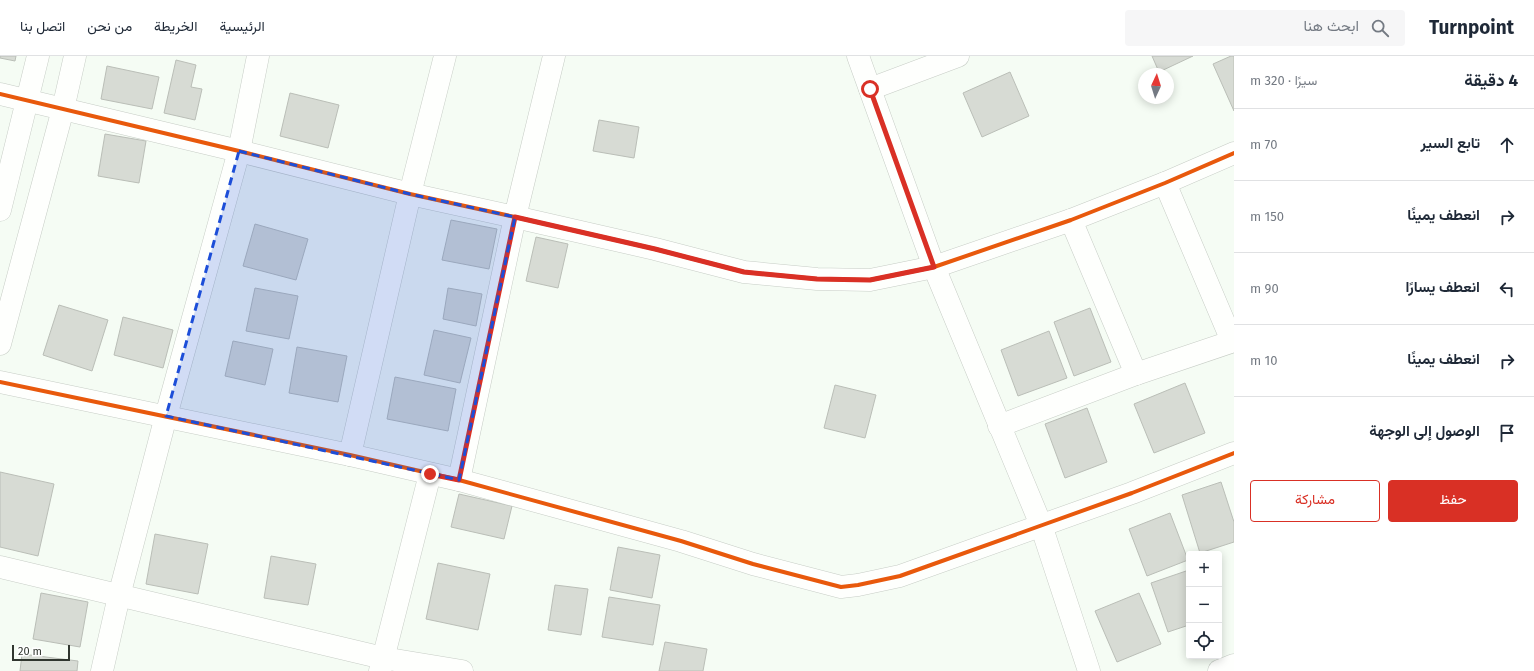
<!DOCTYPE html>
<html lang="ar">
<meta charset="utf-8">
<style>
body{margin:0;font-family:"Fira Sans",Vazirmatn,sans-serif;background:#f6f6f7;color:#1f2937;direction:rtl}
.controls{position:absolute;right:12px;bottom:12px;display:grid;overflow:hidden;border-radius:4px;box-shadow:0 2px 10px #0003}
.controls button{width:36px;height:36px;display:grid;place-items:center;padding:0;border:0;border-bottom:1px solid #e0e1e3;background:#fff;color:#1f2937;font:20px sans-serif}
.compass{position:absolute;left:1138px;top:12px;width:36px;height:36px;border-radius:50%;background:#fff;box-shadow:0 2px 10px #0003;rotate:4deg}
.scale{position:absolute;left:12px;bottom:10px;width:58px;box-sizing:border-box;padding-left:4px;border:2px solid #30362f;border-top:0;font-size:11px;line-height:14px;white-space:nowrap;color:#30362f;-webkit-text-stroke:3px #fff;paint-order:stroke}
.stop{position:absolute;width:12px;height:12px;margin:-9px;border:3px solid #d93025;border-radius:50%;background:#fff}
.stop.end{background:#d93025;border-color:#fff;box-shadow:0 1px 4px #0008}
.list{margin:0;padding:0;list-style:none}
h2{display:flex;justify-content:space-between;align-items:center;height:52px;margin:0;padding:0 16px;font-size:17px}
h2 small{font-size:13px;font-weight:400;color:#747a83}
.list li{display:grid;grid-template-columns:26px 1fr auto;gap:12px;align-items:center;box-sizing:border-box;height:72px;padding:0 16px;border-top:1px solid #e0e1e3}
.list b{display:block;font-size:15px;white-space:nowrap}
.list em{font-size:13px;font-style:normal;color:#747a83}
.actions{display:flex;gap:8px;padding:12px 16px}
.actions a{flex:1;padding:9px 0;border:1px solid #d93025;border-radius:4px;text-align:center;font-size:14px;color:#d93025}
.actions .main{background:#d93025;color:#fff}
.icon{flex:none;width:22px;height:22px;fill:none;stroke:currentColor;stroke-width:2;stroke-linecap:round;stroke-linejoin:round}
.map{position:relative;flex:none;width:1234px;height:615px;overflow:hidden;direction:ltr}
header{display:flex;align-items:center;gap:24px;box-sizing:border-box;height:56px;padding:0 20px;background:#fff;border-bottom:1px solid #e0e1e3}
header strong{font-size:19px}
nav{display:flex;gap:22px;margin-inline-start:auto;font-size:14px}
.search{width:280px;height:36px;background:#f6f6f7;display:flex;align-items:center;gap:10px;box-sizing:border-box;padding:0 14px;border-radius:4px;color:#747a83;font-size:15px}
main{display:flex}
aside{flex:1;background:#fff}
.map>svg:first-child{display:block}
</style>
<header>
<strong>Turnpoint</strong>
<div class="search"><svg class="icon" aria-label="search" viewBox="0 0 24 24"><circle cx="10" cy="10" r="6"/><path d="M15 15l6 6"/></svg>ابحث هنا</div>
<nav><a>الرئيسية</a><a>الخريطة</a><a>من نحن</a><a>اتصل بنا</a></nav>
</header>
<main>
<aside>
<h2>4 دقيقة<small>سيرًا · 320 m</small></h2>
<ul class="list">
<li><svg class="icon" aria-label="ahead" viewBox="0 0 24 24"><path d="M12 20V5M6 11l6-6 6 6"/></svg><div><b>تابع السير</b></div><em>70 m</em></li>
<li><svg class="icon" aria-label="right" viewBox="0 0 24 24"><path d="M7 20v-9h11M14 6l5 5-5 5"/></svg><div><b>انعطف يمينًا</b></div><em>150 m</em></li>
<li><svg class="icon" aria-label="left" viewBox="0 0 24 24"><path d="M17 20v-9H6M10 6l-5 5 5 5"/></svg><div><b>انعطف يسارًا</b></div><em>90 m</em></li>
<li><svg class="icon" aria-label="right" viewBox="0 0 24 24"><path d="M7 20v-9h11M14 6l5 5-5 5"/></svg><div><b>انعطف يمينًا</b></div><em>10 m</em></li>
<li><svg class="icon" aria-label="arrive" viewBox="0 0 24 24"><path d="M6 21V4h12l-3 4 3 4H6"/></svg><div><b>الوصول إلى الوجهة</b></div></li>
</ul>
<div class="actions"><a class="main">حفظ</a><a>مشاركة</a></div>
</aside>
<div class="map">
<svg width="1234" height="615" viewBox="0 0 1234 615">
<rect width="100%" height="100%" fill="#f5fcf4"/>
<g fill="#d7dbd4" stroke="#babeb7">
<path d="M 0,0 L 16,0 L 15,5 L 0,2 Z"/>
<path d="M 1152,0 L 1193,0 L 1159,16 Z"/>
<path d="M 1231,0 L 1234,0 L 1234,55 L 1213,8 Z"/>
<path d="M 176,4 L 196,9 L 191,31 L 202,33 L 195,64 L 164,57 Z"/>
<path d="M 107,10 L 159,21 L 152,53 L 101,43 Z"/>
<path d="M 1010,16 L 1029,60 L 982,81 L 963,37 Z"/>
<path d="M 290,37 L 339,49 L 328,92 L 280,80 Z"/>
<path d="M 599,64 L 639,71 L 634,102 L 593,95 Z"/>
<path d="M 105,78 L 146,85 L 139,127 L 98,120 Z"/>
<path d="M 451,164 L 497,173 L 489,213 L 442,204 Z"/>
<path d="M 255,168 L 308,183 L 296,224 L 243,210 Z"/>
<path d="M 536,181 L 568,188 L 558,232 L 526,225 Z"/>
<path d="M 255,232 L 298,240 L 289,283 L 246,275 Z"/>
<path d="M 448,232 L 482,238 L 476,270 L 443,263 Z"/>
<path d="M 59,249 L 108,264 L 92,315 L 43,299 Z"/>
<path d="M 1090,252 L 1111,306 L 1074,320 L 1054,266 Z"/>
<path d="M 123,261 L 173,274 L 163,312 L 114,299 Z"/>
<path d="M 434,274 L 471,282 L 460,327 L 424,319 Z"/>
<path d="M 1049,275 L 1067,322 L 1018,340 L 1001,294 Z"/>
<path d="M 233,285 L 273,293 L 265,329 L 225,320 Z"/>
<path d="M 297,291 L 347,300 L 338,346 L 289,337 Z"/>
<path d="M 395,321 L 456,333 L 448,375 L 387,363 Z"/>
<path d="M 1185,327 L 1205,377 L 1154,397 L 1134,348 Z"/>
<path d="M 835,329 L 876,339 L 865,382 L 824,372 Z"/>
<path d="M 1087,352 L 1107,406 L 1065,422 L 1045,368 Z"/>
<path d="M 0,416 L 54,428 L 38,500 L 0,491 Z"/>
<path d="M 1221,426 L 1234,466 L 1234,486 L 1200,497 L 1182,439 Z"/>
<path d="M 459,438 L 512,450 L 504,483 L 451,471 Z"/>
<path d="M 1170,457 L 1188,504 L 1147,520 L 1129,473 Z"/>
<path d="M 155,478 L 208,488 L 198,538 L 146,528 Z"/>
<path d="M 618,491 L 660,499 L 652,542 L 610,534 Z"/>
<path d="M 271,500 L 316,508 L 308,549 L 264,542 Z"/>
<path d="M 438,507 L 490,518 L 478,574 L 426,563 Z"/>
<path d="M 1189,514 L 1189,569 L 1168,576 L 1151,527 Z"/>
<path d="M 555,529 L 588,533 L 581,579 L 548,574 Z"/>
<path d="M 41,537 L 88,546 L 80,591 L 33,583 Z"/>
<path d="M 1139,537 L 1161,588 L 1117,606 L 1095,555 Z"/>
<path d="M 609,541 L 660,549 L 653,589 L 602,581 Z"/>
<path d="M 665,586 L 707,593 L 703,615 L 659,615 Z"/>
<path d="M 22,598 L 78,605 L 77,615 L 20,615 Z"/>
</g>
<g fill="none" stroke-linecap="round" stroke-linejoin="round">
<defs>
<g id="street">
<path d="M 858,0 L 934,211 L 1041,469 L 1089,615"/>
<path d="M 870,33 L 958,0"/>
<path d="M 0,38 L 239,95 L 410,138 L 515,161 L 655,193 L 744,216 L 817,223 L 870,224 L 934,211 L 1071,164 L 1165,127 L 1234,97"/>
<path d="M 1165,127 L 1232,285"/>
<path d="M 0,154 L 38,0"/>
<path d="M 1071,164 L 1136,318"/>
<path d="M 0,288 L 63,53 L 75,0"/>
<path d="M 0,326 L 350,399 L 459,424 L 681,485 L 753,508 L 841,531 L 858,529 L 900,520 L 1132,437 L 1234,397"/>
<path d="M 999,370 L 1136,318 L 1234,285"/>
<path d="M 350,399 L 410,138 L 445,0"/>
<path d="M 459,424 L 515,161 L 554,0"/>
<path d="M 0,511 L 383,602 L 462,615"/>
<path d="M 102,615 L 119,540 L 166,360 L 239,95 L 258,0"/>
<path d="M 380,615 L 430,418"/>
<path d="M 1219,615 L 1234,609"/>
</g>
</defs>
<use href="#street" stroke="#c7cdc6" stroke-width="23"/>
<use href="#street" stroke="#fefffd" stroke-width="22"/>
<defs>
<g id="cycleway">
<path d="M 0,38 L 239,95 L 410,138 L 515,161 L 655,193 L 744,216 L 817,223 L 870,224 L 934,211 L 1071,164 L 1165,127 L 1234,97"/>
<path d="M 0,326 L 350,399 L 459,424 L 681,485 L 753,508 L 841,531 L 858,529 L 900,520 L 1132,437 L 1234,397"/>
</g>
</defs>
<use href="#cycleway" stroke="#fff" stroke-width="6"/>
<use href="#cycleway" stroke="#e8590c" stroke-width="4"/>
</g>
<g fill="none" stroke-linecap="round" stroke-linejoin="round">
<path stroke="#d93025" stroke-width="5" d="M 430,418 L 459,424 L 515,161 L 655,193 L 744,216 L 817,223 L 870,224 L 934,211 L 870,33"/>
</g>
<path fill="#1d4ed8" fill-opacity="0.2" stroke="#1d4ed8" stroke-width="3" stroke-dasharray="8 5" stroke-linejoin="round" d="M 239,95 L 410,138 L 515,161 L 459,424 L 166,360 Z"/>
</svg>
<div class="controls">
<button>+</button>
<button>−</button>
<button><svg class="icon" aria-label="locate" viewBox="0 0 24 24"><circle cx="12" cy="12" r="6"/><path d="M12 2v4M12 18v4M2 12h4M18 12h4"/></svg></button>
</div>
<svg class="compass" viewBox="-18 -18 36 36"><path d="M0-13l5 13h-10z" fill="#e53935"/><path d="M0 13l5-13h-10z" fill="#747a83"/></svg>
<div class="scale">20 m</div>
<div class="stop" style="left:870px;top:33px"></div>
<div class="stop end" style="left:430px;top:418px"></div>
</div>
</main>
